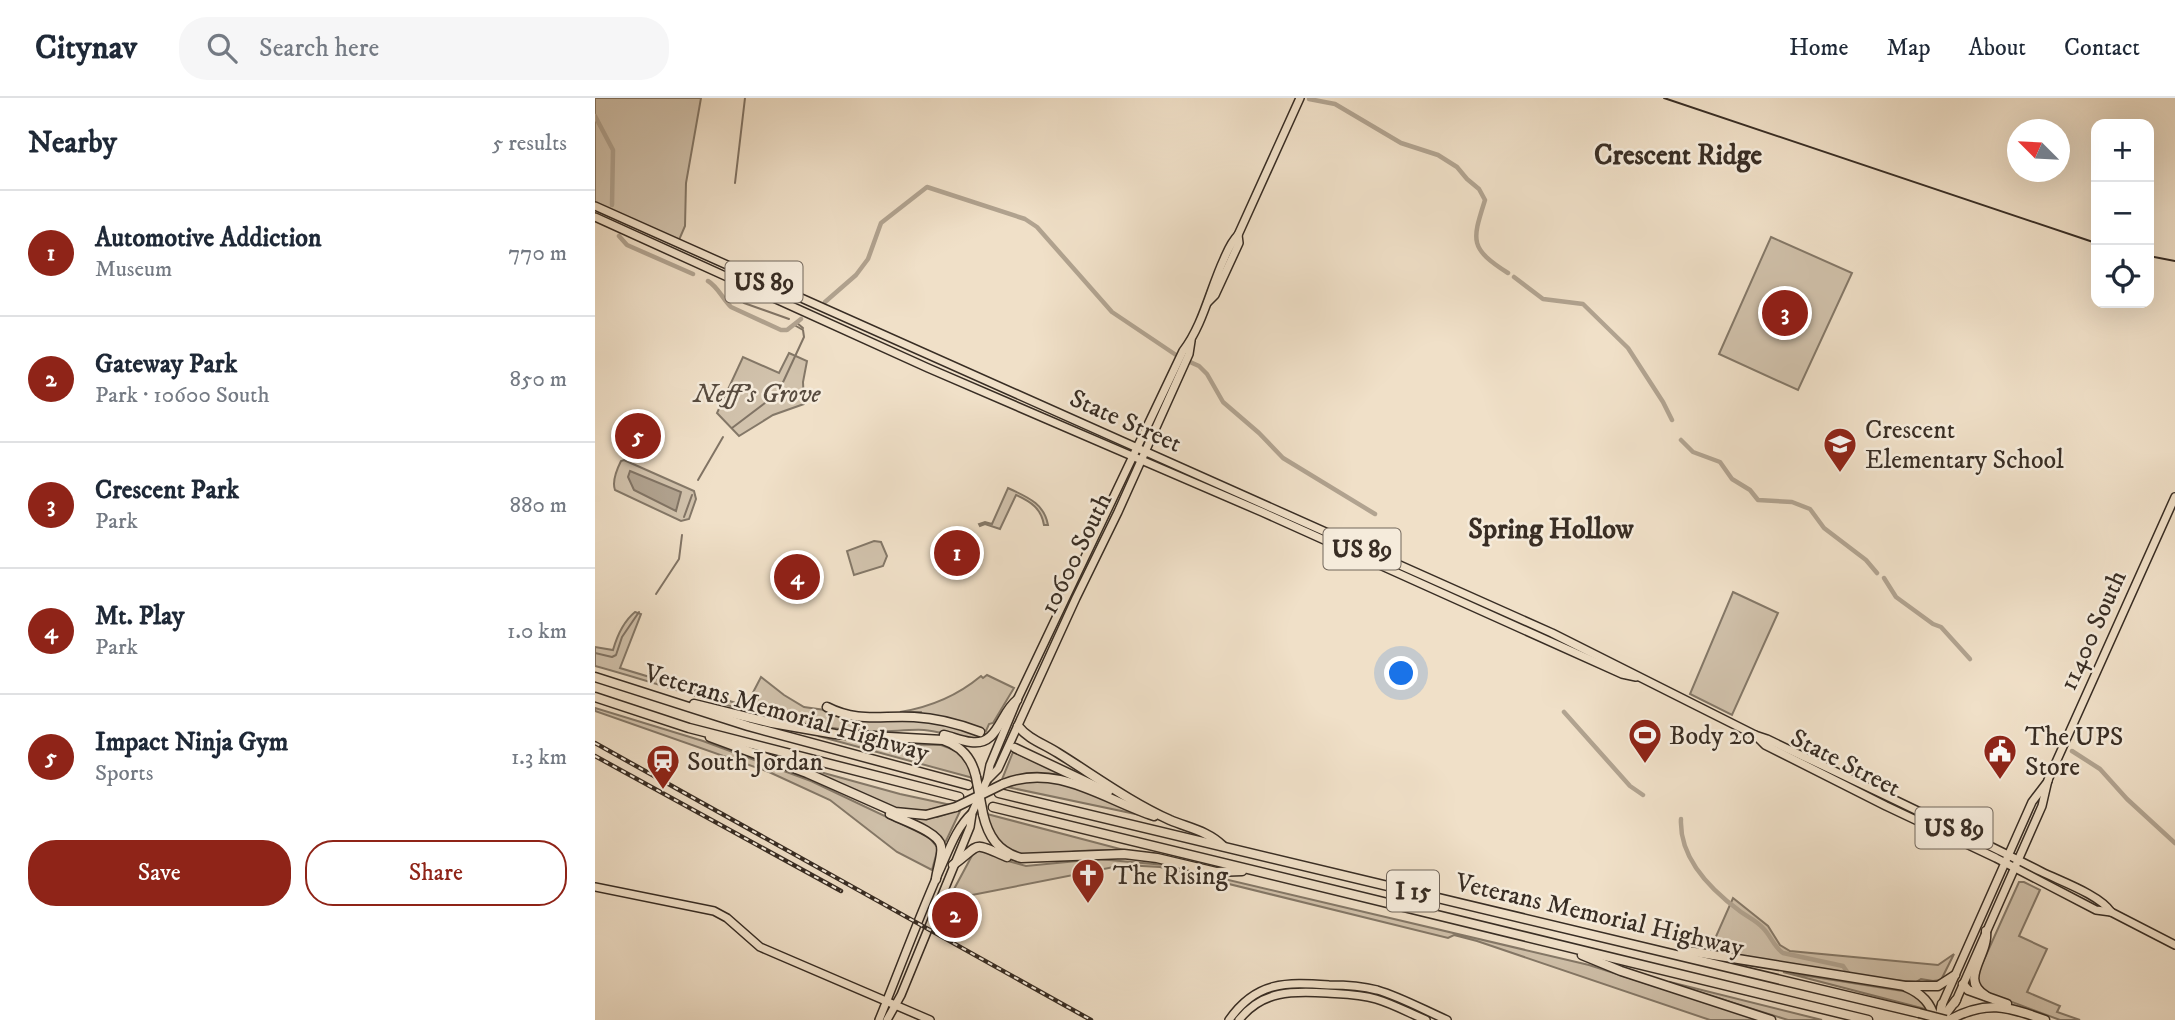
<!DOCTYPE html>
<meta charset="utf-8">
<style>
body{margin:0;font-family:"IM FELL DW Pica",serif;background:#f6f6f7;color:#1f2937}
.controls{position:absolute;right:21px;top:21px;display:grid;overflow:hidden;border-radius:14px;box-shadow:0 7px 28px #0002}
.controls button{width:63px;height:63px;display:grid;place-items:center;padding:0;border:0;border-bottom:2px solid #e0e1e3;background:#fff;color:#1f2937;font:35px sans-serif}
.compass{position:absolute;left:1412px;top:21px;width:63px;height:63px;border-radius:50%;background:#fff;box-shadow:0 7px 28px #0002;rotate:294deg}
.you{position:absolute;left:807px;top:576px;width:24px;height:24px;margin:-18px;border:5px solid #fff;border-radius:50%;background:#1a73e8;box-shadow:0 0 0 10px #1a73e833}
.badge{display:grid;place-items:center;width:46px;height:46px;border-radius:50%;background:#8f2418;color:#fff;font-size:23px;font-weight:700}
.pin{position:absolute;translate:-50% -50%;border:4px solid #fff;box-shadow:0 2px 7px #0006}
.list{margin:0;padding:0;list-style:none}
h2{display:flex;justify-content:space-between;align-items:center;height:91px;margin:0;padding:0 28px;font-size:30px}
h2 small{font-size:23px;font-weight:400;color:#747a83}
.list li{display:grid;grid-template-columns:46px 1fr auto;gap:21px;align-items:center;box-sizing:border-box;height:126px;padding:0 28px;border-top:2px solid #e0e1e3}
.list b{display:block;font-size:26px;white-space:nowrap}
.list p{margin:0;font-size:23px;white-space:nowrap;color:#747a83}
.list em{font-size:23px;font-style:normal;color:#747a83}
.actions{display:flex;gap:14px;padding:21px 28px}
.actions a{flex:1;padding:16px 0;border:2px solid #8f2418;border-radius:28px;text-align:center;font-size:24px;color:#8f2418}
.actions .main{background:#8f2418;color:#fff}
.icon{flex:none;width:38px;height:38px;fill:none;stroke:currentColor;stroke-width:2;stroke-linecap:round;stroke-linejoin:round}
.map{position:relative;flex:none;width:1580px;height:922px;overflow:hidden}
header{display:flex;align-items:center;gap:42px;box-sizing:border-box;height:98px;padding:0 35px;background:#fff;border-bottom:2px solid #e0e1e3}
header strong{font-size:33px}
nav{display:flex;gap:38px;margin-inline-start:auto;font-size:24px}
.search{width:490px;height:63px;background:#f6f6f7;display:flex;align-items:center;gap:18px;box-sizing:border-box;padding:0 24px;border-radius:28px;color:#747a83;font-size:26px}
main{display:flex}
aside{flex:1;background:#fff}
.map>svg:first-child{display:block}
</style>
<header>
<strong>Citynav</strong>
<div class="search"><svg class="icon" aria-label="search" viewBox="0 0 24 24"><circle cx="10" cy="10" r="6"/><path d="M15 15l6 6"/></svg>Search here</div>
<nav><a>Home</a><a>Map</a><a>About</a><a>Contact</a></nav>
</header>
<main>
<aside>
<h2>Nearby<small>5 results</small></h2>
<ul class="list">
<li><span class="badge">1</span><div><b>Automotive Addiction</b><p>Museum</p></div><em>770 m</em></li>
<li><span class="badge">2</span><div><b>Gateway Park</b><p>Park · 10600 South</p></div><em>850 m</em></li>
<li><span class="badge">3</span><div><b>Crescent Park</b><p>Park</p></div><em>880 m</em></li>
<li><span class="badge">4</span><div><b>Mt. Play</b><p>Park</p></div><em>1.0 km</em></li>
<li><span class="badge">5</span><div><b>Impact Ninja Gym</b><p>Sports</p></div><em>1.3 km</em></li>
</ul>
<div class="actions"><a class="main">Save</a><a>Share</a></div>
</aside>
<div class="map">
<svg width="1580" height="922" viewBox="0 0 1580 922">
<rect width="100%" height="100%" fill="#f0e0c8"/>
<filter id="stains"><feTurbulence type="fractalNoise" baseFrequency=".00286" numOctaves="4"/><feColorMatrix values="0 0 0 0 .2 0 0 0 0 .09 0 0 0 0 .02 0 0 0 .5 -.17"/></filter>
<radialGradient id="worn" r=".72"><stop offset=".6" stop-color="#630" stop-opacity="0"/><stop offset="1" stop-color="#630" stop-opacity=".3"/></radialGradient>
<g fill="#d1c2ac" stroke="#847868" stroke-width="2">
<path d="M 0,0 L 106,0 L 91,85 L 90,128 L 84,142 L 0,106 Z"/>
<path d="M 1176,139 L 1257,175 L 1203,292 L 1124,256 Z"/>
<path d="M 194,255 L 212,263 L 208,284 L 209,306 L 178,317 L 144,338 L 122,315 L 148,259 L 184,275 Z"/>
<path d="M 29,362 L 99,393 L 101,401 L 94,421 L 86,423 L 20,392 C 17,384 22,371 26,363 Z"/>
<path d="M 413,390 C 432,399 449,405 453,427 L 449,427 C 446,410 436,404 421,397 L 405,431 L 390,426 L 385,428 L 384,426 L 390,424 L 397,426 Z"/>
<path d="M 279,443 L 286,444 L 292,458 L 288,468 L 259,477 L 252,453 Z"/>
<path d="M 1138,494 L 1183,515 L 1137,617 L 1095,596 Z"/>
<path d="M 40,514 L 46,516 L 25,570 L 151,608 L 166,579 L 189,597 L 209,609 L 230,612 L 256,622 L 326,622 L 357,627 L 387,639 C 371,644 347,633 329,632 C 310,631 290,635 270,633 C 177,628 89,592 0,568 L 0,549 L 18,552 C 22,538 29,523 40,514 Z"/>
<path d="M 392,577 L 419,590 L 398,625 L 394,626 L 391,633 L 377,627 L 327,617 L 326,614 L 305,614 C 336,609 362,598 386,578 L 388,580 Z"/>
<path d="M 0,610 L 108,643 L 216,683 L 334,739 L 343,750 L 337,772 L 302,754 L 235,702 L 174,674 L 0,613 Z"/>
<path d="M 223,638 L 289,646 L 346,647 L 362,653 L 373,666 L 378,680 Z"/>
<path d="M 418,654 L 467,676 L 428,677 L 406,684 Z"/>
<path d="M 207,669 L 305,696 L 356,707 C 335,714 316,715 294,708 Z"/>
<path d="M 449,682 L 476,688 L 550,718 L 412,689 L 427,684 Z"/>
<path d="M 366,711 L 351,743 L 348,746 L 308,719 L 342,719 Z"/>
<path d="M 392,716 L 529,752 L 529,753 C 514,752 499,752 485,753 C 446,757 401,769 392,716 Z"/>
<path d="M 380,752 L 392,753 L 413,763 L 431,768 L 503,761 L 570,767 L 994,867 L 1165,922 L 1115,922 L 882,843 L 859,837 L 853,840 L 565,769 L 529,767 L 377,797 L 361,797 L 358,793 Z"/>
<path d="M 1424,784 L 1429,784 L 1445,792 L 1424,838 L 1452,851 L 1432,894 L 1465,908 L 1462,914 L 1485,922 L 1465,922 L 1385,892 L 1381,882 L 1382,877 Z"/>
<path d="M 1138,800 L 1173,828 L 1185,847 L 1195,853 L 1343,867 L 1359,856 L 1346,882 L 1338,883 L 1326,881 L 1321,884 L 1275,880 L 1115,852 Z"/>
<path d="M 352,803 L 376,805 L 379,810 L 366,839 L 340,825 Z"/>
<path d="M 1188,874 L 1314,894 L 1327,902 L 1334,912 Z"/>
<path d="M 1075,885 L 1075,884 L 1227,922 L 1193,922 Z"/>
</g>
<path fill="#b1a390" stroke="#817465" stroke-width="2" d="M 35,373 L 86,394 L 81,413 L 39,392 L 33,379 Z"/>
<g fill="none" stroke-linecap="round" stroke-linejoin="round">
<g stroke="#817465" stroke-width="2">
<path d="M 140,85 L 150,0"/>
<path d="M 24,138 L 32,147 L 98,176"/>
<path d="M 136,188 L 140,197 L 149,205 L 194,221"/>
<path d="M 202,225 L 208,230"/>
<path d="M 137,330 L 183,295 L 209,239 L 208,232 L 201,228"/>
<path d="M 103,382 L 128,339"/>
<path d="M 89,419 L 97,397"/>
<path d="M 61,496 L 84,461 L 87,437"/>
<path d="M 0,555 L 17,559 L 21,557 L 27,539 L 44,514"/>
</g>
<g stroke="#b1a390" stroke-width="4.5">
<path d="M 714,1 L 740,6 L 806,45 L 843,57 L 862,69 L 872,81 L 884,91 L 890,102 C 877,143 874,150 913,175"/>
<path d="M 0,18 L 18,52 L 17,107"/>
<path d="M 24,138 L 32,147 L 98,176"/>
<path d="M 919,179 L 948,201 L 988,206 L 1033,250 L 1068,304 L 1077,322"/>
<path d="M 113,183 C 123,189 127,200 136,209 L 186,232 L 192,232 L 206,221"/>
<path d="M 230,204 L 261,177 L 273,161 L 286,125 L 332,89 L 430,121 L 442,129 L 517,214 L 581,257"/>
<path d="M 595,264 L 604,268 L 612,276 L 628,304 L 664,335 L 688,360 L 780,416"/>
<path d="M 1086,342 L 1098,354 L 1125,364 L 1137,381 L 1155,392 L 1163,402 L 1197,404 L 1215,411 L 1229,430 L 1271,462 L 1282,475"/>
<path d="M 1289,480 L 1301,499 L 1338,526 L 1346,529 L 1375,561"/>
<path d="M 969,614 L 1035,688 L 1048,697"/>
<path d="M 1477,653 L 1505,671 L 1532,701 L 1580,745"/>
<path d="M 1086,721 C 1084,761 1116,792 1146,814 C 1153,819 1162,823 1168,830 C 1176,838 1179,849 1188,855 L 1248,868 L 1253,875"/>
</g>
<defs>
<g id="major">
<path d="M 0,108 L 957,535 L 1160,637 L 1172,641 C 1264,685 1356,728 1447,774 C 1465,783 1505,797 1516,814 L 1580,847"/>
<path d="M 0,119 L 333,270 L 667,414 L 1027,576 L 1041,579"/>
<path d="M 613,204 L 620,197 L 644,145 L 643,137"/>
<path d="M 1160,637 L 1170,647 L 1291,708 L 1401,760 L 1501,812 L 1516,814"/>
<path d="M 392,682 L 395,667 L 422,602 L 588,253 C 608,227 615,191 629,161 C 633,152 636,144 643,137 L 705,0"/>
<path d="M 392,682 L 403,671 L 481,500 L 523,414 L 594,256 L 596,243"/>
<path d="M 0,789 L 119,813 L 132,820 L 165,849 L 335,922"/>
<path d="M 1360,905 L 1447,708 L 1453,682 L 1580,399"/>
<path d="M 1346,909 L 1437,704 L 1453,683"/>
<path d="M 284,922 C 304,873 322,824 343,776 C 353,755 360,731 377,715"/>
<path d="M 292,922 L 306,897 L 375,729 L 377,716"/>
<path d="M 634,922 C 661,883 691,884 734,887 C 750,887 767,888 782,892 C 806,899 829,912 852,922"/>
<path d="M 644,922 C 667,892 698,893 732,895 C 749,896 765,896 781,901 C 798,906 814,915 831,922"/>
</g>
<g id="highway">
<path d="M 0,579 L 153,628 L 373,687"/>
<path d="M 0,599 L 94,630 L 364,699"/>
<path d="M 99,606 L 177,625 L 240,636 L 348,642 C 366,648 377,660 381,679"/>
<path d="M 232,609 C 263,625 287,617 319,619 C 342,620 364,626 385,634"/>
<path d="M 423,628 C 433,641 449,646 463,655 C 500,678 535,704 575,722 C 594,730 613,733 628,748"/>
<path d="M 349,637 C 358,639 366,643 376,644 C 403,648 405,615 422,602"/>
<path d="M 115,639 L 212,675 L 300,714 L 331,717 L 361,709"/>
<path d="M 420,650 L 513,694"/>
<path d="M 408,686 C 462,664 509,702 559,718"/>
<path d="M 404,695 L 1324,915"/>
<path d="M 398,709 L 1273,922"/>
<path d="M 295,716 C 307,722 344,734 346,748 C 348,757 342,771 341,781"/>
<path d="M 388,716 C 393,738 403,754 426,760 L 529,756 L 562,760 L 621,774 L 647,773"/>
<path d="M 358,767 C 387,746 375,743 412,759"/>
<path d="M 1087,852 L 1310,888 L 1343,888 L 1360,877"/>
<path d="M 987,857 L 1026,873 L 1176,922"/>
<path d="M 1368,886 L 1373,892 L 1412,906"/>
<path d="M 1311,889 C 1327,896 1336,905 1340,922"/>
<path d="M 1391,898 C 1363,881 1394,858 1391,833"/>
<path d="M 1344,922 L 1347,906"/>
<path d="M 1346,922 L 1361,902"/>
<path d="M 1354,922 C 1391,902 1412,908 1450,922"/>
</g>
</defs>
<use href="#major" stroke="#382d24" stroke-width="10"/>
<use href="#highway" stroke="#382d24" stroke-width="11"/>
<use href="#major" stroke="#f0e0c8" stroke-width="7"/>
<use href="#highway" stroke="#f0e0c8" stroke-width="8"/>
<g stroke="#382d24" stroke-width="2">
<path d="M 1069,0 L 1501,145"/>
<path d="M 1554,158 L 1580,163"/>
</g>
<defs>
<g id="rail">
<path d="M 0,645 L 496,922"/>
<path d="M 0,658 L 246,793"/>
</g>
</defs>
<use href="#rail" stroke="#382d24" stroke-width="4.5"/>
<use href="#rail" stroke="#f5ebdb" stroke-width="2" stroke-dasharray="5" stroke-linecap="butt"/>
<defs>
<path id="major-bridge" d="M 377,715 L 392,682"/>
<g id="highway-bridge">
<path d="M 381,679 L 388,716"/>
<path d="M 361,709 L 408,686"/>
<path d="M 1324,915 L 1351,922"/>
</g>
</defs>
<use href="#major-bridge" stroke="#382d24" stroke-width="10" stroke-linecap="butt"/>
<use href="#highway-bridge" stroke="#382d24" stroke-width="11" stroke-linecap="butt"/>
<use href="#major-bridge" stroke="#f0e0c8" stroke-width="7"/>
<use href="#highway-bridge" stroke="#f0e0c8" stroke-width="8"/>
</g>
<defs>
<symbol id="school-pin" viewBox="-11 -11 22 30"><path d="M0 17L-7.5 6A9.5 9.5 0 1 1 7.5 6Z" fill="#8f2418" stroke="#f5ebdb"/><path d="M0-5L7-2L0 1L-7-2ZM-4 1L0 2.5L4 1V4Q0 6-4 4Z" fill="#fff"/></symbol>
<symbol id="stadium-pin" viewBox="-11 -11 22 30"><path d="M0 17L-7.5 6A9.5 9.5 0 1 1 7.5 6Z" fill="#8f2418" stroke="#f5ebdb"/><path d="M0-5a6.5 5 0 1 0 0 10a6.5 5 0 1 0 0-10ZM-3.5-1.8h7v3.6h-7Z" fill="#fff"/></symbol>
<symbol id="civic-pin" viewBox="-11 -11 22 30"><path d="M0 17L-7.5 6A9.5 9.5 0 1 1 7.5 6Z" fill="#8f2418" stroke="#f5ebdb"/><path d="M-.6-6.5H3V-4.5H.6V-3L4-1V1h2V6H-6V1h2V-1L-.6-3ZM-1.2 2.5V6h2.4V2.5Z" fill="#fff"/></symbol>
<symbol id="station-pin" viewBox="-11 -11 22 30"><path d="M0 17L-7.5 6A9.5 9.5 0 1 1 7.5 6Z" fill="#8f2418" stroke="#f5ebdb"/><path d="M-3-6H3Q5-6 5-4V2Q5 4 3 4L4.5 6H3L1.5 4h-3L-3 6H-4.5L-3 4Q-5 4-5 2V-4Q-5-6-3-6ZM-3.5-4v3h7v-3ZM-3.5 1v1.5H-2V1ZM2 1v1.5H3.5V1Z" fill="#fff"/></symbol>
<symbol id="church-pin" viewBox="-11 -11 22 30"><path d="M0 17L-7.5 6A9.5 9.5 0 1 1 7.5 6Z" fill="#8f2418" stroke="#f5ebdb"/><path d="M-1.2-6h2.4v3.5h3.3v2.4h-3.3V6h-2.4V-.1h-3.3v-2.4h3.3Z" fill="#fff"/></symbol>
</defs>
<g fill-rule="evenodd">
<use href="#school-pin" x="1226" y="327" width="38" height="52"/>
<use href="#stadium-pin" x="1031" y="618" width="38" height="52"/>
<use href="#civic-pin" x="1386" y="634" width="38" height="52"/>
<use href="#station-pin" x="49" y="644" width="38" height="52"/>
<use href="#church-pin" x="474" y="758" width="38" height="52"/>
</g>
<g text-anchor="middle" stroke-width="5" stroke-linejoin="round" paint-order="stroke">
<g fill="#f5ebdb" stroke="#71665b" stroke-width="2">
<rect x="130.5" y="163.5" width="77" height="41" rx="5"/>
<rect x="728.5" y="430.5" width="77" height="41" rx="5"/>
<rect x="1320.5" y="709.5" width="77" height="41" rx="5"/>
<rect x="792" y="772.5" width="52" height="41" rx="5"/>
</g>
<g font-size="24" font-weight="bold" fill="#382d24">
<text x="169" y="192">US 89</text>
<text x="767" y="459">US 89</text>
<text x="1359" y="738">US 89</text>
<text x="818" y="801">I 15</text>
</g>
<g font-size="26" font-style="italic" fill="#574b3f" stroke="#f5ebdb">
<text x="162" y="304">Neff's Grove</text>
</g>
<g font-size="26" fill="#382d24" stroke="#f5ebdb">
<text transform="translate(531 322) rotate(24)" y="9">State Street</text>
<text transform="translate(480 455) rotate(-64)" y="9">10600 South</text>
<text transform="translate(1497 532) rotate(-66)" y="9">11400 South</text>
<text transform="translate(192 614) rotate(16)" y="9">Veterans Memorial Highway</text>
<text transform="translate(1251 664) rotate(27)" y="9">State Street</text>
<text transform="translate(1005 816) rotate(13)" y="9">Veterans Memorial Highway</text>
</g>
<g font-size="26" fill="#382d24" stroke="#f5ebdb" text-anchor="start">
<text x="1270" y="340">Crescent<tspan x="1270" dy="30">Elementary School</tspan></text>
<text x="1074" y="646">Body 20</text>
<text x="1430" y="647">The UPS<tspan x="1430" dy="30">Store</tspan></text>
<text x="92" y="672">South Jordan</text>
<text x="518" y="786">The Rising</text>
</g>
<g font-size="28" font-weight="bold" fill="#382d24" stroke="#f5ebdb">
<text x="1083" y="66">Crescent Ridge</text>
<text x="956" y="440">Spring Hollow</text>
</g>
</g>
<rect width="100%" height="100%" filter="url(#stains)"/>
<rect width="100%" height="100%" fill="url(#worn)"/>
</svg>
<div class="controls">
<button>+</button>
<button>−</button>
<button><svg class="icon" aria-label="locate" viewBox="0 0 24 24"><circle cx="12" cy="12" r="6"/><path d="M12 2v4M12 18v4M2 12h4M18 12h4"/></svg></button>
</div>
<svg class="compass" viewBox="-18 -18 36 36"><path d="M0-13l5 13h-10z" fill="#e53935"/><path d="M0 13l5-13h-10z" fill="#747a83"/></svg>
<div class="you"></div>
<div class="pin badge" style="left:362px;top:455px">1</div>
<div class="pin badge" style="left:360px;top:817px">2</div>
<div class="pin badge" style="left:1190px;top:215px">3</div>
<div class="pin badge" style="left:202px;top:479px">4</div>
<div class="pin badge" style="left:43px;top:338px">5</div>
</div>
</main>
